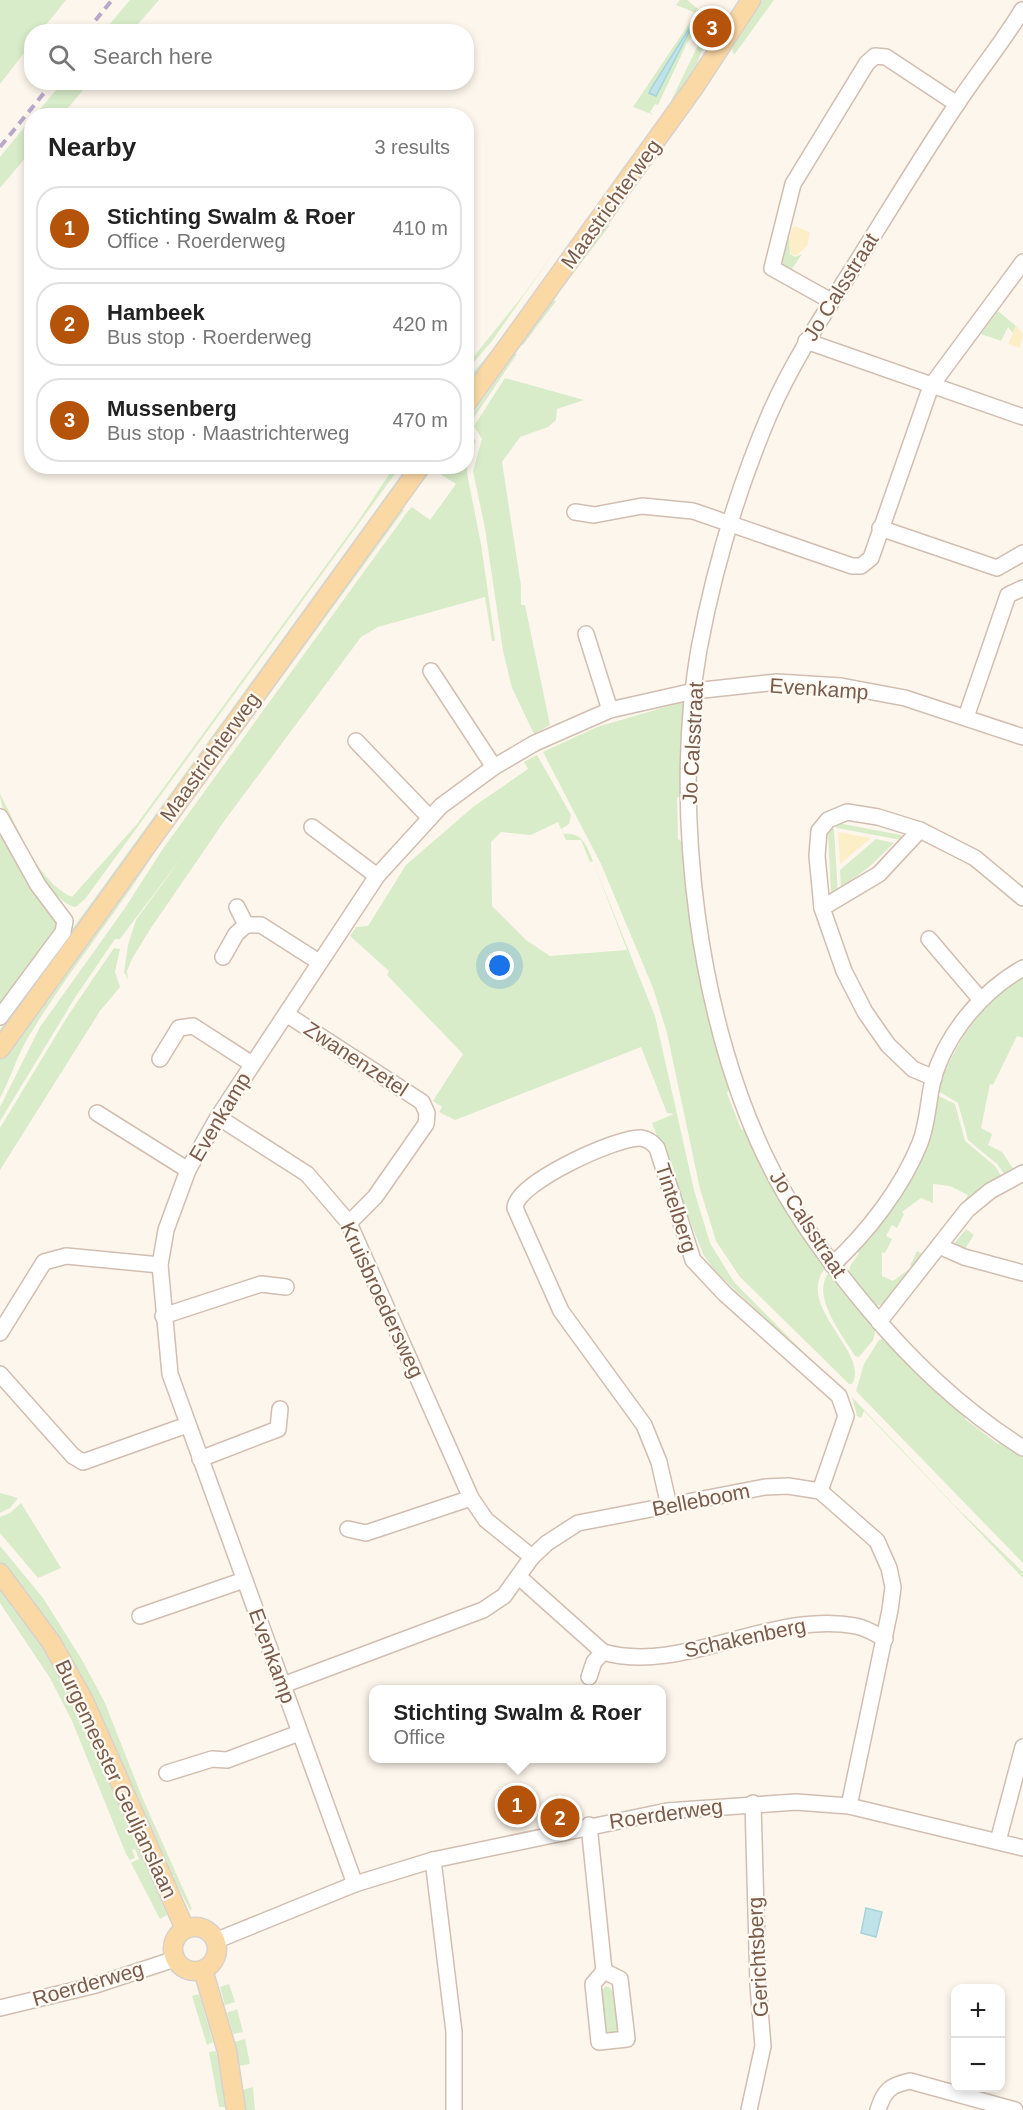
<!DOCTYPE html>
<meta charset="utf-8">
<style>
body{margin:0;font-family:Helvetica,sans-serif;background:#f2f2f2;color:#222}
.controls{position:absolute;right:18px;bottom:18px;display:grid;overflow:hidden;border-radius:12px;box-shadow:0 3px 9px #0003}
.controls button{width:54px;height:54px;display:grid;place-items:center;padding:0;border:0;border-bottom:2px solid #e0e0e0;background:#fff;color:#222;font:30px sans-serif}
.you{position:absolute;left:500px;top:966px;width:21px;height:21px;margin:-15px;border:4px solid #fff;border-radius:50%;background:#1a73e8;box-shadow:0 0 0 9px #1a73e833}
.badge{display:grid;place-items:center;width:39px;height:39px;border-radius:50%;background:#b45309;color:#fff;font-size:20px;font-weight:700}
.pin{position:absolute;translate:-50% -50%;border:3px solid #fff;box-shadow:0 2px 6px #0006}
.popup{position:absolute;left:369px;top:1685px;width:297px;height:78px;box-sizing:border-box;display:grid;place-content:center;border-radius:12px;background:#fff;filter:drop-shadow(0 2px 4px #0005);font-size:20px;white-space:nowrap;color:#767676}
.popup b{font-size:22px;color:#222}
.popup::after{content:'';position:absolute;left:50%;top:100%;margin-left:-12px;border:12px solid transparent;border-top-color:#fff}
.list{margin:0;padding:0;list-style:none}
h2{display:flex;justify-content:space-between;align-items:center;height:78px;margin:0;padding:0 24px;font-size:26px}
h2 small{font-size:20px;font-weight:400;color:#767676}
.list li{display:grid;grid-template-columns:39px 1fr auto;gap:18px;align-items:center;box-sizing:border-box;height:84px;margin:0 12px 12px;padding:0 12px;border:2px solid #e0e0e0;border-radius:24px}
.list b{display:block;font-size:22px;white-space:nowrap}
.list p{margin:0;font-size:20px;white-space:nowrap;color:#767676}
.list em{font-size:20px;font-style:normal;color:#767676}
.icon{flex:none;width:33px;height:33px;fill:none;stroke:currentColor;stroke-width:2;stroke-linecap:round;stroke-linejoin:round}
.map{position:relative;flex:none;width:1023px;height:2110px;overflow:hidden}
.search{position:absolute;background:#fff;box-shadow:0 3px 9px #0003;left:24px;top:24px;width:450px;height:66px;display:flex;align-items:center;gap:15px;box-sizing:border-box;padding:0 21px;border-radius:24px;color:#767676;font-size:22px}
.panel{position:absolute;background:#fff;box-shadow:0 3px 9px #0003;left:24px;top:108px;width:450px;height:366px;border-radius:24px}
.map>svg:first-child{display:block}
</style>
<div class="map">
<svg width="1023" height="2110" viewBox="0 0 1023 2110">
<rect width="100%" height="100%" fill="#fdf6ec"/>
<g fill="#d8ecc9">
<path d="M 0,0 L 66,0 L 41,31 L 32,32 L 31,44 L 0,84 Z"/>
<path d="M 130,0 L 159,0 L 132,31 L 104,31 Z"/>
<path d="M 680,0 L 687,0 L 705,15 L 686,45 L 658,105 L 655,104 L 650,112 L 654,115 L 633,107 L 696,13 L 676,5 Z"/>
<path d="M 762,0 L 774,0 L 734,55 L 732,49 Z"/>
<path d="M 701,39 L 705,42 L 693,75 L 674,101 L 671,101 Z"/>
<path d="M 62,83 L 89,83 L 62,115 L 35,115 Z"/>
<path d="M 31,119 L 31,151 L 0,188 L 0,157 Z"/>
<path d="M 607,225 L 610,225 L 563,287 L 564,282 Z"/>
<path d="M 787,233 L 789,234 L 790,254 L 795,257 L 802,254 L 790,272 L 782,265 Z"/>
<path d="M 561,242 L 492,341 L 467,370 L 467,365 L 524,294 Z"/>
<path d="M 566,249 L 568,250 L 467,387 L 467,380 L 497,344 Z"/>
<path d="M 552,300 L 556,301 L 523,345 L 521,345 Z"/>
<path d="M 998,311 L 1016,326 L 1013,333 L 1008,327 L 1001,341 L 981,334 Z"/>
<path d="M 514,354 L 517,354 L 473,419 L 467,422 Z"/>
<path d="M 505,378 L 584,400 L 557,409 L 556,420 L 548,427 L 520,437 L 502,462 L 521,586 L 521,605 L 525,605 L 550,725 L 534,734 L 512,688 L 503,651 L 485,528 L 473,471 L 482,439 L 474,426 Z"/>
<path d="M 470,433 L 476,441 L 468,458 L 467,473 L 481,544 L 495,641 L 492,641 L 485,597 L 378,627 L 361,637 L 225,820 L 151,928 L 133,957 L 127,971 L 128,980 L 124,972 L 128,945 L 136,920 L 185,853 L 120,939 L 115,939 L 76,996 L 0,1121 L 0,1107 L 40,1027 L 125,908 L 162,850 L 408,511 L 412,507 L 430,520 L 456,484 L 437,472 L 441,467 L 466,466 L 467,435 Z"/>
<path d="M 394,467 L 400,467 L 85,899 L 76,907 C 52,906 0,819 0,794 C 18,827 37,882 72,897 L 137,824 L 359,520 Z"/>
<path d="M 407,467 L 410,467 L 390,495 L 0,1033 L 0,1029 Z"/>
<path d="M 399,510 L 404,510 L 158,847 C 118,912 68,971 29,1036 C 17,1055 11,1078 0,1098 L 0,1060 Z"/>
<path d="M 686,701 L 684,794 L 677,798 L 678,839 L 684,843 L 731,1086 L 727,1093 L 741,1129 L 748,1131 L 826,1267 C 793,1306 871,1352 852,1384 L 849,1384 L 740,1277 L 716,1241 L 700,1189 L 667,1033 L 653,988 L 601,864 L 543,752 L 597,727 Z"/>
<path d="M 537,755 L 571,815 L 569,824 L 561,829 L 563,834 C 583,832 586,845 593,861 L 590,862 L 581,840 L 566,840 L 558,822 L 531,835 L 501,832 L 491,842 L 492,906 L 526,940 L 550,956 L 627,950 L 594,864 L 655,1016 L 694,1190 L 710,1243 L 734,1282 L 847,1396 L 714,1270 L 703,1254 L 652,1123 L 674,1114 L 667,1113 L 641,1047 L 455,1120 L 439,1112 L 442,1107 L 433,1101 L 463,1054 L 387,975 L 389,971 L 350,936 L 356,927 L 368,926 L 406,865 L 473,807 L 528,769 L 524,762 Z"/>
<path d="M 838,823 L 901,835 L 901,840 L 837,828 L 835,825 Z"/>
<path d="M 832,827 L 834,829 L 838,895 L 831,894 L 828,832 Z"/>
<path d="M 0,832 L 27,883 L 55,917 L 57,927 L 0,1007 Z"/>
<path d="M 876,839 L 894,843 L 869,867 L 841,888 L 840,870 Z"/>
<path d="M 114,948 L 120,949 L 115,972 L 120,987 L 100,1011 L 0,1170 L 0,1128 L 69,1014 Z"/>
<path d="M 1023,975 L 1023,1038 L 1017,1036 L 993,1085 L 990,1084 L 981,1128 L 992,1134 L 988,1145 L 1002,1152 L 1014,1170 L 1005,1175 L 997,1164 L 968,1140 L 958,1103 L 938,1091 C 955,1041 980,1006 1023,975 Z"/>
<path d="M 937,1095 L 955,1104 L 965,1141 L 995,1166 L 1002,1177 L 962,1205 L 968,1195 L 950,1186 L 933,1184 L 933,1203 L 921,1198 L 902,1212 L 904,1214 L 897,1228 L 892,1225 L 886,1236 L 892,1239 L 885,1253 L 882,1252 L 882,1276 L 893,1281 L 912,1267 L 910,1266 L 917,1251 L 925,1255 L 886,1303 L 876,1306 L 849,1274 L 850,1266 L 859,1253 L 856,1251 L 902,1189 Z"/>
<path d="M 966,1229 L 974,1235 L 963,1252 L 953,1245 Z"/>
<path d="M 829,1272 L 876,1329 L 873,1340 L 859,1357 L 855,1356 C 843,1335 810,1296 829,1272 Z"/>
<path d="M 884,1339 L 913,1368 L 966,1411 L 965,1419 L 998,1444 L 1005,1441 L 1023,1457 L 1023,1563 L 856,1391 L 864,1364 L 879,1340 Z"/>
<path d="M 852,1397 L 954,1505 L 1023,1572 L 1023,1578 L 864,1411 L 861,1418 L 857,1416 Z"/>
<path d="M 0,1493 L 18,1498 L 10,1508 L 0,1513 Z"/>
<path d="M 21,1503 L 61,1568 L 38,1578 L 0,1533 L 0,1517 L 10,1513 Z"/>
<path d="M 0,1546 L 43,1598 L 82,1660 L 105,1703 L 142,1797 L 192,1909 L 190,1910 L 173,1878 L 175,1876 L 171,1875 L 157,1850 L 8,1573 L 0,1564 Z"/>
<path d="M 0,1585 L 32,1628 L 84,1718 L 167,1915 L 160,1919 L 131,1863 L 139,1859 L 135,1849 L 132,1850 L 135,1858 L 130,1860 L 126,1854 L 72,1721 L 50,1678 L 0,1603 Z"/>
<path d="M 229,1984 L 235,2002 L 225,2005 L 220,1987 Z"/>
<path d="M 606,1986 L 610,1988 C 620,2004 620,2021 615,2038 L 606,2038 L 600,1992 Z"/>
<path d="M 199,1994 L 213,2042 L 207,2045 L 192,1996 Z"/>
<path d="M 237,2009 L 243,2032 L 233,2034 L 227,2013 Z"/>
<path d="M 245,2039 L 250,2064 L 239,2066 L 234,2042 Z"/>
<path d="M 216,2051 L 226,2106 L 225,2107 L 219,2107 L 209,2052 Z"/>
<path d="M 253,2087 L 255,2110 L 244,2110 L 242,2090 Z"/>
</g>
<g fill="#fcefc7">
<path d="M 794,226 L 810,232 L 807,246 L 796,256 L 791,254 C 789,245 788,233 794,226 Z"/>
<path d="M 1016,326 L 1023,334 L 1020,348 L 1008,344 Z"/>
<path d="M 838,832 L 871,838 L 840,864 Z"/>
</g>
<g fill="#bfe3e8" stroke="#a5d3da" stroke-width="1.5">
<path d="M 699,13 L 656,96 L 649,93 L 652,87 Z"/>
<path d="M 866,1908 L 882,1912 L 876,1937 L 861,1933 Z"/>
</g>
<g fill="none" stroke-linecap="round" stroke-linejoin="round">
<defs>
<g id="minor">
<path d="M 1022,10 C 1003,42 978,72 957,104 C 923,154 892,206 860,257 C 828,308 794,358 770,413 C 738,488 714,569 699,649 C 671,808 698,1027 772,1170 C 797,1219 830,1263 865,1305 C 910,1360 963,1410 1023,1448"/>
<path d="M 831,301 L 772,268 L 793,184 L 867,63 L 875,56 L 886,57 L 957,104"/>
<path d="M 806,341 L 1023,417"/>
<path d="M 575,512 L 594,515 L 642,506 L 693,511 L 852,566 L 861,566 L 871,558 L 931,386 L 1023,262"/>
<path d="M 880,528 L 997,568 L 1023,553"/>
<path d="M 586,634 L 610,710"/>
<path d="M 431,671 L 494,767"/>
<path d="M 966,717 L 1008,595 L 1023,588"/>
<path d="M 356,741 L 430,818"/>
<path d="M 0,817 L 38,885 L 65,921 L 63,932 L 0,1017"/>
<path d="M 312,827 L 377,876"/>
<path d="M 237,907 L 246,925"/>
<path d="M 822,908 L 879,874 L 920,830"/>
<path d="M 929,939 L 981,1000"/>
<path d="M 223,957 L 236,934 L 246,925 L 261,925 L 319,962"/>
<path d="M 286,1014 L 422,1102 L 427,1113 L 426,1124 L 375,1197 L 349,1223"/>
<path d="M 160,1059 L 179,1028 L 193,1026 L 252,1064"/>
<path d="M 934,1078 L 913,1069 L 888,1045 L 865,1012 L 844,971 L 822,908 L 817,856 L 819,831 L 828,820 L 847,812 L 878,817 L 920,830 L 975,858 L 1023,898"/>
<path d="M 97,1113 L 188,1170"/>
<path d="M 218,1117 L 307,1174 L 349,1223 L 471,1498 L 486,1520 L 532,1557"/>
<path d="M 939,1246 L 964,1257 L 1023,1273"/>
<path d="M 832,1265 C 867,1233 902,1188 920,1143 C 928,1123 928,1100 933,1080 C 946,1034 982,991 1023,968"/>
<path d="M 163,1316 L 261,1284 L 286,1287"/>
<path d="M 879,1322 L 967,1210 L 990,1191 L 1023,1173"/>
<path d="M 0,1333 L 44,1262 L 66,1256 L 160,1265"/>
<path d="M 0,1374 L 73,1456 L 83,1462 L 187,1425"/>
<path d="M 200,1459 L 278,1429 L 280,1409"/>
<path d="M 669,1506 L 659,1462 L 644,1425 L 561,1311 L 515,1208 C 515,1183 619,1136 641,1138 C 648,1139 653,1143 657,1148 L 693,1260 L 725,1294 L 839,1396 L 846,1416 L 820,1491"/>
<path d="M 348,1529 L 366,1533 L 471,1498"/>
<path d="M 519,1577 L 603,1652 L 594,1662 L 589,1677"/>
<path d="M 140,1616 L 244,1580"/>
<path d="M 603,1652 C 682,1675 771,1610 856,1626 C 866,1628 876,1634 885,1639"/>
<path d="M 283,1685 L 483,1610 L 504,1596 L 532,1557 L 547,1543 L 578,1523 L 765,1487 L 788,1486 L 820,1491 L 877,1541 L 889,1568 L 893,1587 L 890,1610 L 849,1806"/>
<path d="M 167,1773 L 212,1759 L 227,1760 L 299,1733"/>
<path d="M 589,1825 L 604,1971 L 593,1984 L 599,2042 L 627,2039 L 620,1979 L 604,1971"/>
<path d="M 998,1841 L 1023,1747"/>
<path d="M 433,1860 L 454,2032 L 454,2110"/>
<path d="M 355,1884 L 170,1374 L 160,1265 L 166,1230 L 188,1170 L 218,1117 L 377,876 L 441,806 L 494,767 L 535,743 L 610,710 L 694,691 L 777,682 L 841,686 L 905,698 L 1023,737"/>
<path d="M 215,1941 L 355,1884 L 433,1860 L 667,1811 L 796,1802 L 849,1806 L 1023,1848"/>
<path d="M 0,2008 L 96,1985 L 175,1959"/>
<path d="M 749,2110 L 763,2046 L 758,1985 L 753,1803"/>
<path d="M 878,2110 C 884,2090 891,2085 910,2081 L 1015,2110"/>
</g>
<g id="major">
<path d="M 466,404 L 695,86 L 751,0"/>
<path d="M 0,1049 L 421,466"/>
<path d="M 0,1573 L 51,1642 L 84,1701 L 185,1929"/>
<circle cx="195" cy="1949" r="22"/>
<path d="M 203,1970 L 227,2051 L 236,2110"/>
</g>
</defs>
<use href="#minor" stroke="#d1beb0" stroke-width="18"/>
<use href="#major" stroke="#dad1cd" stroke-width="21"/>
<use href="#minor" stroke="#fff" stroke-width="15"/>
<use href="#major" stroke="#fbd9a5" stroke-width="18"/>
<g stroke="#b9a8c9" stroke-width="4" stroke-dasharray="9 6" stroke-linecap="butt">
<path d="M 86,32 L 112,0"/>
<path d="M 0,147 L 53,82"/>
</g>
</g>
<g text-anchor="middle" stroke-width="4.5" stroke-linejoin="round" paint-order="stroke">
<g font-size="21" fill="#7a5c4d" stroke="#fffaf3">
<text transform="translate(611 204) rotate(-54)" y="7">Maastrichterweg</text>
<text transform="translate(841 287) rotate(-58)" y="7">Jo Calsstraat</text>
<text transform="translate(819 689) rotate(4)" y="7">Evenkamp</text>
<text transform="translate(693 743) rotate(-87)" y="7">Jo Calsstraat</text>
<text transform="translate(210 757) rotate(-54)" y="7">Maastrichterweg</text>
<text transform="translate(356 1059) rotate(33)" y="7">Zwanenzetel</text>
<text transform="translate(220 1117) rotate(-59)" y="7">Evenkamp</text>
<text transform="translate(676 1208) rotate(72)" y="7">Tintelberg</text>
<text transform="translate(808 1224) rotate(57)" y="7">Jo Calsstraat</text>
<text transform="translate(382 1300) rotate(65)" y="7">Kruisbroedersweg</text>
<text transform="translate(701 1500) rotate(-11)" y="7">Belleboom</text>
<text transform="translate(745 1638) rotate(-12)" y="7">Schakenberg</text>
<text transform="translate(272 1656) rotate(70)" y="7">Evenkamp</text>
<text transform="translate(116 1779) rotate(65)" y="7">Burgemeester Geuljanslaan</text>
<text transform="translate(666 1814) rotate(-8)" y="7">Roerderweg</text>
<text transform="translate(758 1957) rotate(-93)" y="7">Gerichtsberg</text>
<text transform="translate(88 1984) rotate(-16)" y="7">Roerderweg</text>
</g>
</g>
</svg>
<div class="controls">
<button>+</button>
<button>−</button>
</div>
<div class="you"></div>
<div class="pin badge" style="left:517px;top:1805px">1</div>
<div class="popup"><b>Stichting Swalm &amp; Roer</b>Office</div>
<div class="pin badge" style="left:560px;top:1818px">2</div>
<div class="pin badge" style="left:712px;top:28px">3</div>
<div class="search"><svg class="icon" aria-label="search" viewBox="0 0 24 24"><circle cx="10" cy="10" r="6"/><path d="M15 15l6 6"/></svg>Search here</div>
<section class="panel">
<h2>Nearby<small>3 results</small></h2>
<ul class="list">
<li><span class="badge">1</span><div><b>Stichting Swalm &amp; Roer</b><p>Office · Roerderweg</p></div><em>410 m</em></li>
<li><span class="badge">2</span><div><b>Hambeek</b><p>Bus stop · Roerderweg</p></div><em>420 m</em></li>
<li><span class="badge">3</span><div><b>Mussenberg</b><p>Bus stop · Maastrichterweg</p></div><em>470 m</em></li>
</ul>
</section>
</div>
